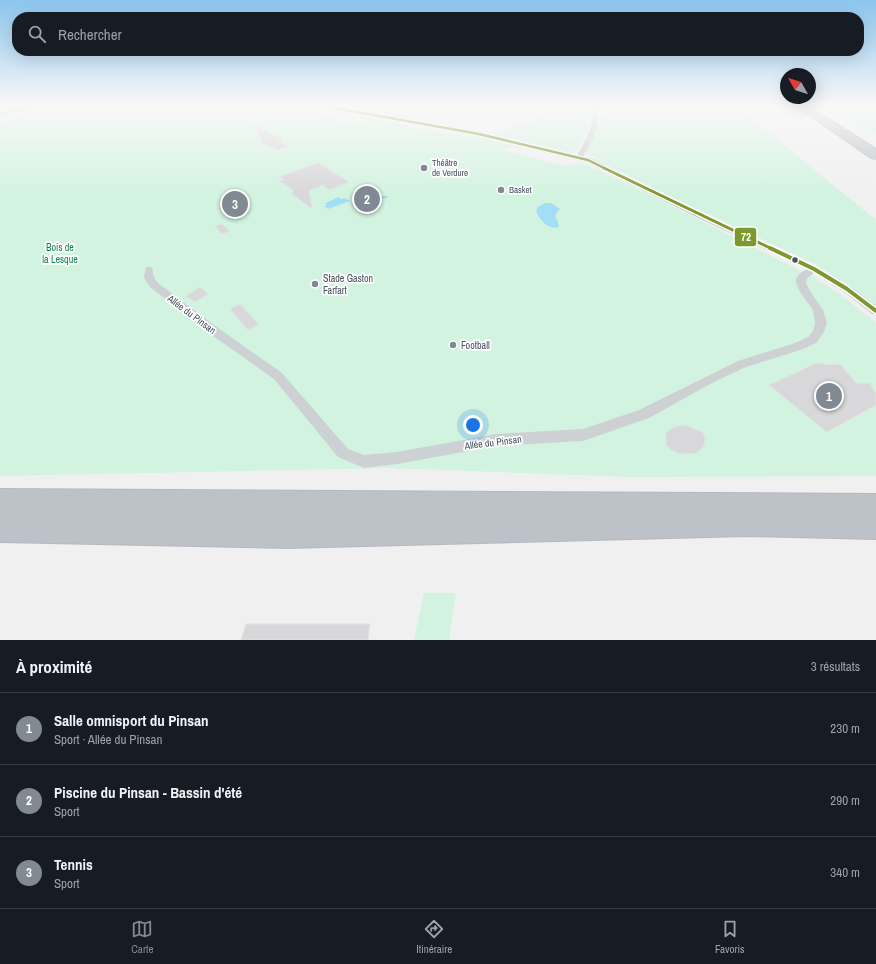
<!DOCTYPE html>
<html lang="fr">
<meta charset="utf-8">
<style>
body{margin:0;font-family:"Archivo Narrow",sans-serif;background:#20242c;color:#f1f3f6}
.compass{position:absolute;left:780px;top:68px;width:36px;height:36px;border-radius:50%;background:#171b24;box-shadow:0 4px 16px #0002;rotate:309deg}
.you{position:absolute;left:473px;top:425px;width:14px;height:14px;margin:-10px;border:3px solid #fff;border-radius:50%;background:#1a73e8;box-shadow:0 0 0 6px #1a73e833}
.badge{display:grid;place-items:center;width:26px;height:26px;border-radius:50%;background:#818992;color:#fff;font-size:13px;font-weight:700}
.pin{position:absolute;translate:-50% -50%;border:2px solid #fff;box-shadow:0 1px 4px #0006}
.list{margin:0;padding:0;list-style:none}
h2{display:flex;justify-content:space-between;align-items:center;height:52px;margin:0;padding:0 16px;font-size:17px}
h2 small{font-size:13px;font-weight:400;color:#9ea1a6}
.list li{display:grid;grid-template-columns:26px 1fr auto;gap:12px;align-items:center;box-sizing:border-box;height:72px;padding:0 16px;border-top:1px solid #363941}
.list b{display:block;font-size:15px;white-space:nowrap}
.list p{margin:0;font-size:13px;white-space:nowrap;color:#9ea1a6}
.list em{font-size:13px;font-style:normal;color:#9ea1a6}
.icon{flex:none;width:22px;height:22px;fill:none;stroke:currentColor;stroke-width:2;stroke-linecap:round;stroke-linejoin:round}
.map{position:relative;flex:none;width:876px;height:640px;overflow:hidden}
.search{position:absolute;background:#171b24;box-shadow:0 4px 16px #0002;left:12px;right:12px;top:12px;height:44px;display:flex;align-items:center;gap:10px;box-sizing:border-box;padding:0 14px;border-radius:16px;color:#9ea1a6;font-size:15px}
.sheet{height:268px;background:#171b24}
nav{display:flex;justify-content:space-around;align-items:center;box-sizing:border-box;height:56px;border-top:1px solid #363941;background:#171b24;font-size:11px;color:#9ea1a6}
nav a{display:grid;justify-items:center;gap:2px}
nav .on{color:#818992}
.map>svg:first-child{display:block}
</style>
<div class="map">
<svg width="876" height="640" viewBox="0 0 876 640">
<rect width="100%" height="100%" fill="#f1f0f0"/>
<g fill="#d2f3e0">
<path d="M 61,105 L 290,105 L 339,115 L 333,119 L 355,124 L 370,116 L 408,124 L 409,127 L 460,135 L 514,145 L 502,150 L 565,166 L 578,163 L 586,165 L 613,177 L 812,276 L 840,294 L 876,323 L 876,476 L 630,477 L 388,468 L 0,476 L 0,127 L 9,125 L 6,116 Z"/>
<path d="M 343,105 L 444,105 L 407,118 L 339,106 Z"/>
<path d="M 534,105 L 582,105 L 591,115 L 589,121 L 591,123 L 576,152 L 570,153 L 495,134 L 543,115 Z"/>
<path d="M 597,105 L 735,105 L 876,220 L 876,307 L 850,286 L 815,264 L 676,199 L 595,159 L 597,158 L 586,153 L 599,118 L 603,114 Z"/>
<path d="M 827,105 L 876,105 L 876,134 Z"/>
<path d="M 424,593 L 456,593 L 449,640 L 414,640 Z"/>
</g>
<g fill="#a2def5">
<path d="M 363,192 L 381,193 L 380,196 L 388,196 L 387,198 L 372,200 L 371,204 L 368,206 L 357,206 L 356,204 L 359,200 L 353,197 L 355,194 Z"/>
<path d="M 339,197 L 341,199 L 345,198 L 350,201 L 328,209 L 324,206 L 327,205 L 325,203 Z"/>
<path d="M 545,203 L 551,203 L 560,209 C 552,218 557,216 559,226 L 556,228 C 545,227 540,220 536,211 L 538,207 Z"/>
</g>
<g fill="#d8d8da" stroke="#e2e2e3">
<path d="M 255,126 L 284,140 L 279,142 L 289,146 L 279,150 L 263,144 Z"/>
<path d="M 318,163 L 349,182 L 329,190 L 323,185 L 309,191 L 312,209 L 291,193 L 294,191 L 279,181 L 284,180 L 279,177 Z"/>
<path d="M 222,224 L 230,231 L 222,234 L 215,226 Z"/>
<path d="M 200,287 L 208,294 L 195,302 L 186,296 Z"/>
<path d="M 240,304 L 252,317 L 259,324 L 248,330 L 230,309 Z"/>
<path d="M 817,363 L 830,365 L 840,364 L 857,384 L 870,383 L 874,391 L 876,392 L 876,405 L 827,432 L 769,385 Z"/>
<path d="M 685,425 L 702,432 L 705,438 L 704,446 L 697,453 L 681,454 L 671,450 L 666,444 L 666,433 L 674,427 Z"/>
<path d="M 246,624 L 370,624 L 368,640 L 241,640 Z"/>
</g>
<g fill="none" stroke-linecap="round" stroke-linejoin="round">
<defs>
<g id="motorway">
<path d="M 795,105 L 807,105 L 876,149 L 876,159 L 871,158 Z"/>
<path d="M 0,489 L 876,494 L 876,539 L 746,536 L 287,548 L 0,542 Z"/>
</g>
</defs>
<use href="#motorway" stroke="#b4b9c1" stroke-width="2"/>
<g fill="#ced1d4" fill-rule="evenodd">
<path d="M 36,105 L 47,105 L 0,116 L 0,112 Z"/>
<path d="M 315,105 L 328,105 L 479,132 L 577,155 C 584,143 594,127 592,112 L 586,105 L 592,105 C 606,119 591,142 583,157 L 591,158 L 702,213 L 817,267 L 851,287 L 876,306 L 876,315 L 872,314 L 843,291 L 814,273 L 807,278 L 806,283 L 810,291 L 823,310 L 827,323 L 824,332 L 816,343 L 803,349 L 746,367 L 712,383 L 649,418 L 583,441 L 496,446 L 397,464 L 364,468 L 338,457 L 274,379 L 206,331 L 150,287 L 144,278 L 146,267 L 152,267 L 154,278 L 158,283 L 214,325 L 282,373 L 348,449 L 364,455 L 397,452 L 496,434 L 583,429 L 639,410 L 738,361 L 795,343 L 808,337 L 813,331 L 815,323 L 813,310 L 800,292 L 796,283 L 796,279 L 799,274 L 807,269 L 696,217 L 586,162 L 479,136 Z"/>
</g>
<use href="#motorway" fill="#bdc2c9" fill-rule="evenodd"/>
<defs>
<path id="bus-1-far2" d="M 318,105 L 479,134 L 588,160 L 606,169"/>
<path id="bus-1-far1" d="M 604,168 L 772,249"/>
<path id="bus-1" d="M 770,248 L 814,269 L 847,289 L 876,311"/>
</defs>
<use href="#bus-1-far2" stroke="#fff" stroke-width="4.5"/>
<use href="#bus-1-far1" stroke="#fff" stroke-width="5.5"/>
<use href="#bus-1" stroke="#fff" stroke-width="7"/>
<use href="#bus-1-far2" stroke="#7c982e" stroke-width="2.5"/>
<use href="#bus-1-far1" stroke="#7c982e" stroke-width="3"/>
<use href="#bus-1" stroke="#7c982e" stroke-width="4"/>
</g>
<linearGradient id="sky" x2="0" y2="1"><stop stop-color="#8cc5ed"/><stop offset="0.54" stop-color="#f9f8f8"/><stop offset="1" stop-color="#f9f8f8" stop-opacity="0"/></linearGradient>
<rect width="876" height="195" fill="url(#sky)"/>
<g fill="#818992" stroke="#fff" stroke-width="1.5">
<circle cx="424" cy="168" r="4"/>
<circle cx="501" cy="190" r="4"/>
<circle cx="315" cy="284" r="4"/>
<circle cx="453" cy="345" r="4"/>
</g>
<circle fill="#45515f" stroke="#fff" stroke-width="1.5" cx="795" cy="260" r="3.5"/>
<g text-anchor="middle" stroke-width="3.5" stroke-linejoin="round" paint-order="stroke">
<g font-size="9" fill="#45515f" stroke="#fff" text-anchor="start">
<text x="432" y="166">Théâtre<tspan x="432" dy="10">de Verdure</tspan></text>
<text x="509" y="193">Basket</text>
</g>
<g font-size="10" fill="#0b844f" stroke="#fff">
<text x="60" y="251">Bois de<tspan x="60" dy="12">la Lesque</tspan></text>
</g>
<g font-size="10" fill="#45515f" stroke="#fff" text-anchor="start">
<text x="323" y="282">Stade Gaston<tspan x="323" dy="12">Farfart</tspan></text>
<text x="461" y="349">Football</text>
</g>
<g font-size="10" fill="#45515f" stroke="#fff">
<text transform="translate(192 314) rotate(37)" y="4">Allée du Pinsan</text>
<text transform="translate(493 442) rotate(-7)" y="4">Allée du Pinsan</text>
</g>
</g>
<rect stroke="#fff" stroke-width="1.5" x="734" y="227" width="23" height="20" rx="4" fill="#7c982e"/>
<g font-size="11" text-anchor="middle" font-weight="bold" fill="#fff">
<text x="746" y="241">72</text>
</g>
</svg>
<svg class="compass" viewBox="-18 -18 36 36"><path d="M0-13l5 13h-10z" fill="#e53935"/><path d="M0 13l5-13h-10z" fill="#9ea1a6"/></svg>
<div class="you"></div>
<div class="pin badge" style="left:829px;top:396px">1</div>
<div class="pin badge" style="left:367px;top:199px">2</div>
<div class="pin badge" style="left:235px;top:204px">3</div>
<div class="search"><svg class="icon" aria-label="search" viewBox="0 0 24 24"><circle cx="10" cy="10" r="6"/><path d="M15 15l6 6"/></svg>Rechercher</div>
</div>
<section class="sheet">
<h2>À proximité<small>3 résultats</small></h2>
<ul class="list">
<li><span class="badge">1</span><div><b>Salle omnisport du Pinsan</b><p>Sport · Allée du Pinsan</p></div><em>230 m</em></li>
<li><span class="badge">2</span><div><b>Piscine du Pinsan - Bassin d'été</b><p>Sport</p></div><em>290 m</em></li>
<li><span class="badge">3</span><div><b>Tennis</b><p>Sport</p></div><em>340 m</em></li>
</ul>
</section>
<nav>
<a class="on"><svg class="icon" aria-label="map" viewBox="0 0 24 24"><path d="M3 6l6-2 6 2 6-2v14l-6 2-6-2-6 2zM9 4v14M15 6v14"/></svg>Carte</a>
<a><svg class="icon" aria-label="directions" viewBox="0 0 24 24"><path d="M12 3l9 9-9 9-9-9zM9 14v-3h6M13 9l2 2-2 2"/></svg>Itinéraire</a>
<a><svg class="icon" aria-label="saved" viewBox="0 0 24 24"><path d="M7 4h10v16l-5-4-5 4z"/></svg>Favoris</a>
</nav>
